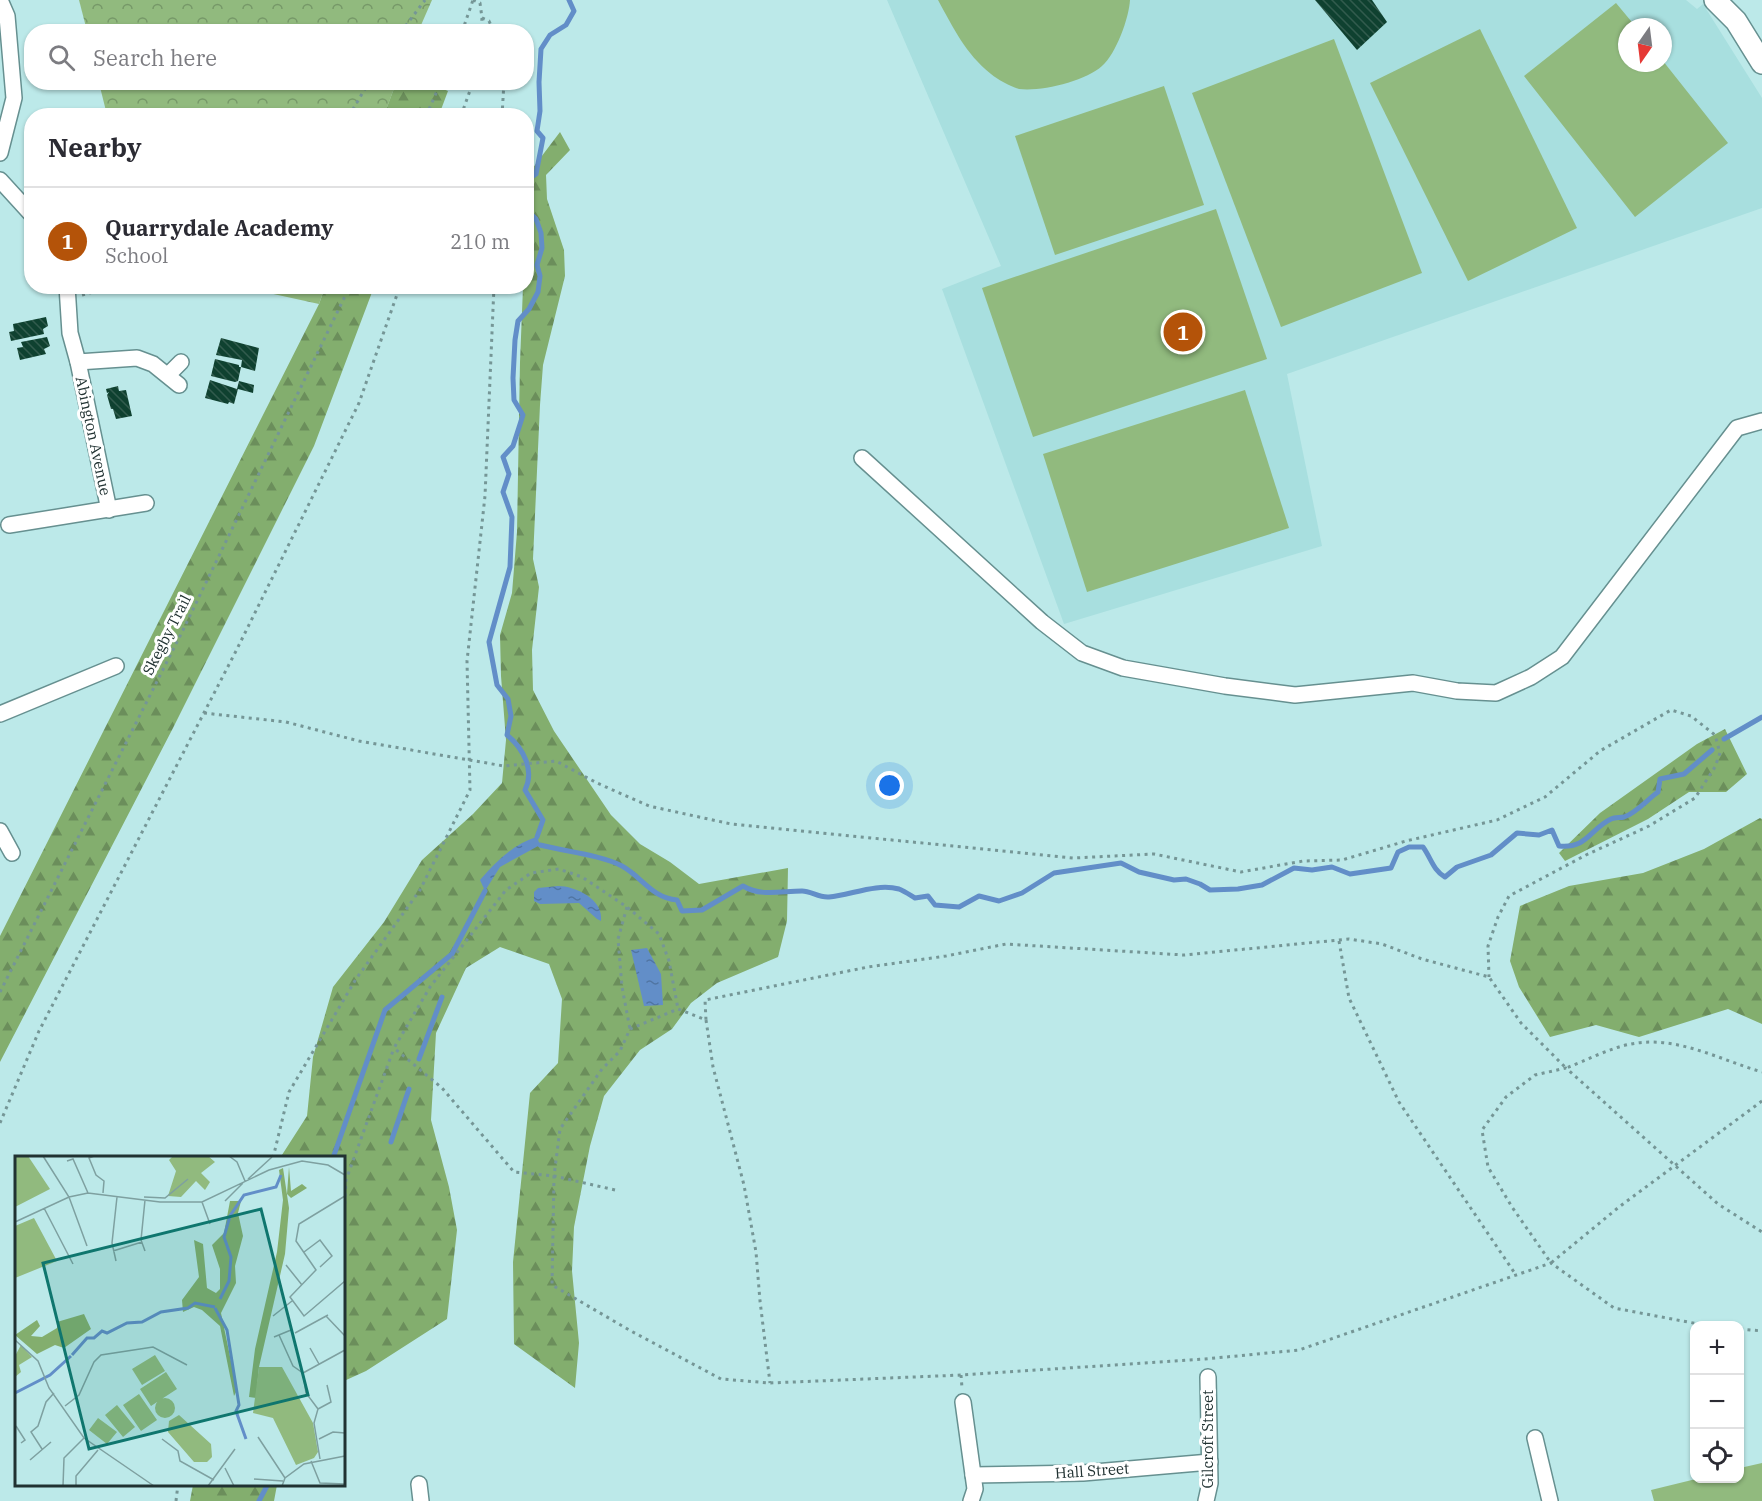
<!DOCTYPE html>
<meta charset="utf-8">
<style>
body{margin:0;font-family:"IBM Plex Serif",serif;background:#f7f7f7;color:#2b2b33}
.controls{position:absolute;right:18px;bottom:18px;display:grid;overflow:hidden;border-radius:12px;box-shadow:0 2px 4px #0004}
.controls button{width:54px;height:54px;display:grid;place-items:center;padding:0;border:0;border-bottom:2px solid #e1e1e2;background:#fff;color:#2b2b33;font:30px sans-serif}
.compass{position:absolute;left:1618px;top:18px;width:54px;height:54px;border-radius:50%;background:#fff;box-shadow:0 2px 4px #0004;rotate:194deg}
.you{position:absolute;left:890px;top:786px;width:21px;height:21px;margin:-15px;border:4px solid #fff;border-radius:50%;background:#1a73e8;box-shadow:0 0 0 9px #1a73e833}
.badge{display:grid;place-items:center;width:39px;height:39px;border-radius:50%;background:#b45309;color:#fff;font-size:20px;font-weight:700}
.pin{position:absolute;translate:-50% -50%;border:3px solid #fff;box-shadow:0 2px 6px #0006}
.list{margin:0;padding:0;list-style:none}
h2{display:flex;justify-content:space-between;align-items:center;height:78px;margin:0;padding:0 24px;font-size:26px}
h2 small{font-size:20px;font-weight:400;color:#7c7c81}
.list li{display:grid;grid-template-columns:39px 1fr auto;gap:18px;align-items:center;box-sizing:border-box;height:108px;padding:0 24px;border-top:2px solid #e1e1e2}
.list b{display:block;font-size:22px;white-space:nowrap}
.list p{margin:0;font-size:20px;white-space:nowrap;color:#7c7c81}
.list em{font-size:20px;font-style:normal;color:#7c7c81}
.icon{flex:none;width:33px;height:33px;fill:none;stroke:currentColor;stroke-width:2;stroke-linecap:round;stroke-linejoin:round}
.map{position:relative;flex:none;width:1762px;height:1501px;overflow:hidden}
.search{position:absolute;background:#fff;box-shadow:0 2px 4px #0004;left:24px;top:24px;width:510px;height:66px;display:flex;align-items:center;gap:15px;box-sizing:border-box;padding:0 21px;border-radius:24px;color:#7c7c81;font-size:22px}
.panel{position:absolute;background:#fff;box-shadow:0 2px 4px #0004;left:24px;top:108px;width:510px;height:186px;border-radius:24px}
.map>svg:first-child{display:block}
</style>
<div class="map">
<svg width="1762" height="1501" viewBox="0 0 1762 1501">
<defs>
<pattern id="forest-firs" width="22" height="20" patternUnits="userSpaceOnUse" patternTransform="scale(1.5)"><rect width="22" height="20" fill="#83ae6e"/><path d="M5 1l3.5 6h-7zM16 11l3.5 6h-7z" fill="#6b8e5b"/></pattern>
<pattern id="park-crowns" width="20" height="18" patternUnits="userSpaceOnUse" patternTransform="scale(1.5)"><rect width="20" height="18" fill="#91ba7e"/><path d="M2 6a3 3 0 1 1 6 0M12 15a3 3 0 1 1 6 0" fill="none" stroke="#769868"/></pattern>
<pattern id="water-ripples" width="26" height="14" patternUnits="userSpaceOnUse" patternTransform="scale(1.5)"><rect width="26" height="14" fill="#628ec8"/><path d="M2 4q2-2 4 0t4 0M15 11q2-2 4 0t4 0" fill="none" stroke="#5075a3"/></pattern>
<pattern id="building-back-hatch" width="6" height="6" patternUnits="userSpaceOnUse" patternTransform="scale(1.5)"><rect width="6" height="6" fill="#0f4130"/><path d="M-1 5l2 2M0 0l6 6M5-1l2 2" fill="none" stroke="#325b4d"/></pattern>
</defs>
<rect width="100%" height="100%" fill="#bce9e9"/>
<path fill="#a8dfdf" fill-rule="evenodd" d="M 887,0 L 1686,0 L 1697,9 L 1703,4 L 1762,98 L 1762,208 L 1287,374 L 1322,546 L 1064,624 L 942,289 L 1001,266 ZM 1627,27 L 1663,27 L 1663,63 L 1627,63 Z"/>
<g fill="#91ba7e">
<path d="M 938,0 L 1130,0 C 1129,18 1116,54 1102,66 C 1086,81 1041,92 1019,89 C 1011,87 997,79 991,74 C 965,53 954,29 938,0 Z"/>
<path d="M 1616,3 L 1636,27 L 1627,27 L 1627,63 L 1663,63 L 1663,61 L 1728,143 L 1635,217 L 1524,76 Z"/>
<path d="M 1480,29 L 1577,228 L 1468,281 L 1370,83 Z"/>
<path d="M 1334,39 L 1422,273 L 1281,327 L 1192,93 Z"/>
<path d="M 1164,86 L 1204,205 L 1055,255 L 1015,136 Z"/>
<path d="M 1216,209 L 1267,359 L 1033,437 L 982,288 Z"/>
<path d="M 1245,390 L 1289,528 L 1087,592 L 1043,454 Z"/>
<path d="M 1762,1463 L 1762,1501 L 1654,1501 L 1651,1490 L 1696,1479 L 1740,1478 L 1740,1468 Z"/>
</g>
<g fill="url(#forest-firs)">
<path d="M 396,83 L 429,83 L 448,91 L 439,115 L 384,115 Z"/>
<path d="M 560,132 L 570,150 L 546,175 L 547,199 L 564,250 L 565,276 L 543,365 L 540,405 L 533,559 L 539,587 L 532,650 L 533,690 L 554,731 L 611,815 L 640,844 L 670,862 L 699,884 L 788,868 L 787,921 L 778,957 L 717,983 L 691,1003 L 672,1029 L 640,1050 L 604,1096 L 590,1146 L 574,1227 L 572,1271 L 579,1343 L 575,1388 L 514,1344 L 513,1262 L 530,1093 L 558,1063 L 562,999 L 549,964 L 500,947 L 466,968 L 436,1033 L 431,1120 L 449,1187 L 457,1230 L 447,1319 L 366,1371 L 344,1381 L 344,1158 L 280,1158 L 307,1116 L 313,1057 L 333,987 L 384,922 L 422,860 L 473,814 L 502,783 L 506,740 L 501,676 L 500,635 L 512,593 L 517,532 L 520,362 L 523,287 L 526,286 L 527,228 L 532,169 Z"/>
<path d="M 325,287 L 374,287 L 314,446 L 173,728 L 0,1062 L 0,936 L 319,304 Z"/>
<path d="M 1725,729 L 1747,774 L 1726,792 L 1689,792 L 1648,819 L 1565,861 L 1559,853 L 1600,813 L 1697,744 Z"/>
<path d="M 1760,818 L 1762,819 L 1762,1024 L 1728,1009 L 1639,1037 L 1596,1025 L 1550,1037 L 1519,987 L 1510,961 L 1520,906 L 1569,886 L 1643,873 L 1704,849 Z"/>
<path d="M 193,1485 L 193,1484 L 277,1485 L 274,1501 L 190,1501 Z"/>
</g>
<g fill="url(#park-crowns)">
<path d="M 79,0 L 432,0 L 418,32 L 87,31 Z"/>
<path d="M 99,83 L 99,82 L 396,83 L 384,116 L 107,115 Z"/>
<path d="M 242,287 L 325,287 L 319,304 Z"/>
</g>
<g fill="url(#water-ripples)">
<path d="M 537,837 L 540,845 L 500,867 L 485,891 L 480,880 C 496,862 513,844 537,837 Z"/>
<path d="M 558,886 C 575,886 604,899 601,921 L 597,919 L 579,903 L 540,904 L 534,901 L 534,892 L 538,888 Z"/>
<path d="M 647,948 L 661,974 L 663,1005 L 644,1006 L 631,950 Z"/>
</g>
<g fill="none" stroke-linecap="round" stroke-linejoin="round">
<g stroke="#628ec8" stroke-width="5">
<path d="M 526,181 L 536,174 L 543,138 L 537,131 L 540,111 L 539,82 L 541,49 L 550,35 L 566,25 L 574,11 L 569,0"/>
<path d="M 526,209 L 536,219 L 541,233 L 542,248 L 537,265 L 540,276 L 538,292 L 529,309 L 518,321 L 515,340 L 513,378 L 514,400 L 523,415 L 513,446 L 503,457 L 509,474 L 503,492 L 512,517 L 510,567 L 489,642 L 497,685 L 508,699 L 511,716 L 507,735 C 523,748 535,770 525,790 L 543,820 L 537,837"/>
<path d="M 1724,739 L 1762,717"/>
<path d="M 540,845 C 563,851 601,855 622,866 C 642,877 652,898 677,900 L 682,911 L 702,910 L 743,886 C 761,897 781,891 802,891 C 811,891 819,898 829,897 C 851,895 876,883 899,889 C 904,891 910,895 915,898 L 928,896 L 935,905 L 959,907 L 979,896 L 999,901 L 1022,893 L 1054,873 L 1121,863 L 1139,872 L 1174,880 L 1186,879 L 1200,884 L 1210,890 L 1238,889 L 1262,885 L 1294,868 L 1312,870 L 1332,867 L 1350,874 L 1391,868 L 1398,852 L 1409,847 L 1423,847 C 1431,858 1433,870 1445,877 L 1457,867 L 1491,855 L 1517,833 L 1539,835 L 1552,830 L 1559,846 C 1587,849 1590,829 1611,819 C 1615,817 1620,818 1624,817 C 1636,813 1648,799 1658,792 L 1660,779 L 1684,774 L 1712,750"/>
<path d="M 419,1059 L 442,997"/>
<path d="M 391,1142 L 409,1089"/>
<path d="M 333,1158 L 385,1010 L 452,954 L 485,891"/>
<path d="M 259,1501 L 268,1484"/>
</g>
</g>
<g fill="url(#building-back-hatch)">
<path d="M 1315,0 L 1372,0 L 1387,22 L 1357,50 Z"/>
<path d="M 46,317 L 48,326 L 43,329 L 44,334 L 11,341 L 9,332 L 14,331 L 13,324 Z"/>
<path d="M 47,337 L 50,346 L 44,349 L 46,354 L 20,360 L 17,348 L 23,347 L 21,342 Z"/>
<path d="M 221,338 L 259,348 L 255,371 L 241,367 L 238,381 L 235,382 L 211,376 L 215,359 L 239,365 L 239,367 L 241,367 L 242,360 L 216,355 Z"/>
<path d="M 210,380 L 237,389 L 239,381 L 254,385 L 253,393 L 238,389 L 234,404 L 229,402 L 228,404 L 205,398 Z"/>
<path d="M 118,386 L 119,391 L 126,390 L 132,416 L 116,419 L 113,409 L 111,409 L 107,395 L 109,392 L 107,393 L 106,389 Z"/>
</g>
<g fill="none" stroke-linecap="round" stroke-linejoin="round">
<defs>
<g id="minor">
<path d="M 0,153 L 14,98 L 7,16 L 0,0"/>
<path d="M 0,180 L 32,215"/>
<path d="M 67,286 L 70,333 L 78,362 L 109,510"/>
<path d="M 78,362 L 137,358 L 153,364 L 179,385"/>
<path d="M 168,375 L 181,362"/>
<path d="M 862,458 L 1042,622 L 1082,653 L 1123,668 L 1225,686 L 1295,695 L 1413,683 L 1457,691 L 1496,693 L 1531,677 L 1562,657 L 1737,428 L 1762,421"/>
<path d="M 9,525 L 146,503"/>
<path d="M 0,714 L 116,666"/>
<path d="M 0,831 L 12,853"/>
<path d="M 963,1402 L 975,1489 L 971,1501"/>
<path d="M 1535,1438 L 1550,1501"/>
<path d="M 973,1475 L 1083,1473 L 1210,1462"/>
<path d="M 419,1484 L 421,1501"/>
<path d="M 1206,1501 L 1210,1483 L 1208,1377"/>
</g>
<path id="secondary" d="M 1715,0 L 1736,21 L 1762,63"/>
</defs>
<use href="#minor" stroke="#669090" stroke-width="18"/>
<use href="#secondary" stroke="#669090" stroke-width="24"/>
<g stroke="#759696" stroke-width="3" stroke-dasharray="3 4.5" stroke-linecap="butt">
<path d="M 473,0 L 480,3 L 482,18 L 481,32"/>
<path d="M 482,18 L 489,21 L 494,32"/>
<path d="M 401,32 L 425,0"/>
<path d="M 462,32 L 473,0"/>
<path d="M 349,116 L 369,82"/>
<path d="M 426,116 L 441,82"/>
<path d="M 461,116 L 473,82"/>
<path d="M 502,116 L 504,82"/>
<path d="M 82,295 L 115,286"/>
<path d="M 204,713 L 286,722 L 359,741 L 504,766 L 556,761 L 597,783 L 649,806 L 731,824 L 1073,858 L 1154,854 L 1241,872 L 1303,861 L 1342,860 L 1406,841 L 1497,820 L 1545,797 L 1600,751 L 1671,710 L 1691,716 L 1715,735 L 1720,753 L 1715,767 L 1695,798 L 1649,826 L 1586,855 L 1509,896 L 1498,917 L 1488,946 L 1489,977"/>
<path d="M 627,907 L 618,939 L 622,987 L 630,1029"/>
<path d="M 1339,941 L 1349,998 L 1399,1102 L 1516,1275"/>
<path d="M 0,992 L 183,630 L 350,286"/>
<path d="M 706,1020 L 713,1067 L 744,1185 L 756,1252 L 760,1301 L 770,1383"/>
<path d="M 1762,1101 L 1619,1207 L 1551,1263 L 1512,1207 L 1488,1167 L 1482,1130 L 1506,1097 L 1535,1075 L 1566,1068 L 1718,1204 L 1762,1232"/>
<path d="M 0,1123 L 39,1031 L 236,651 L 359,403 L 400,286"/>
<path d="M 273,1158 L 289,1092 L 356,979 L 420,890 L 470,790 L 467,661 L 485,496 L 494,286"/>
<path d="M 615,1190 L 554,1176 L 514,1172 L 442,1088 L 394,1048 L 430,987 L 506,890 L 531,873 L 559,869 L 582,877 L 627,907 L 659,934 L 669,961 L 678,1009"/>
<path d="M 344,1219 L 346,1180 L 394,1048"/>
<path d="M 1709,1326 L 1614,1308 L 1551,1263 L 1299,1350 L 1205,1359 L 961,1375 L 770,1383 L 721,1379 L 631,1331 L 552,1285 L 554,1176 L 560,1129 L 602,1069 L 620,1051 L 630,1029 L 678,1009 L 706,1020 L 705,1000 L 868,967 L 946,956 L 1006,944 L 1184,955 L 1349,939 L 1382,944 L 1422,959 L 1489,977 L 1521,1023 L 1566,1068 C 1585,1061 1612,1047 1631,1044 C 1677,1035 1720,1060 1762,1072"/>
<path d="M 1740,1329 L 1762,1331"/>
<path d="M 961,1375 L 962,1388"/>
<path d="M 176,1501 L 178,1484"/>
</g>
<use href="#minor" stroke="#fff" stroke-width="15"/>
<use href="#secondary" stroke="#fff" stroke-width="21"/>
</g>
<g text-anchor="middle" stroke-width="6" stroke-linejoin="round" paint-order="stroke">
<g font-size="15" fill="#213232" stroke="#fff">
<text transform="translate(93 436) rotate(78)" y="5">Abington Avenue</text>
<text transform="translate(167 635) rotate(-63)" y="5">Skegby Trail</text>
<text transform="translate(1208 1439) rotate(-90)" y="5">Gilcroft Street</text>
<text transform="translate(1092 1471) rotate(-4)" y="5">Hall Street</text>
</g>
</g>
<g transform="translate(15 1156)">
<rect width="330" height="330" fill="#bce9e9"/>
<path d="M 19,62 L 42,105 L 0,122 L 0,70 ZM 140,199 L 150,215 L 127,229 L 117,213 ZM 151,216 L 162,233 L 136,250 L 125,233 ZM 124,238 L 142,264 L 126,275 L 108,249 ZM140 252a10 10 0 1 1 20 0a10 10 0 1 1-20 0ZM 102,249 L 120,271 L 108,281 L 90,259 ZM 164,259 L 196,288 L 197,301 L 192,306 L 179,306 L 153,276 L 154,265 ZM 83,262 L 102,276 L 92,288 L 74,274 Z" fill="#91ba7e"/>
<path d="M 274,11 L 276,35 L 287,28 L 292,32 L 276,42 L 272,38 ZM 268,12 L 274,52 L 270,98 L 244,211 L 241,242 L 234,241 L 240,193 L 262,96 L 268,44 L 264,14 ZM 215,45 L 226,45 L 223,57 L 228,80 L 220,110 L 221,127 L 206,157 L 222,234 L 219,240 L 205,170 L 187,154 L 179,151 L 168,156 L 167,144 L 184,121 L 179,84 L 188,88 L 192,132 L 201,137 L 205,133 L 205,113 L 197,89 L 209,77 ZM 69,158 L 76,173 L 49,192 L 40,189 L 22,198 L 0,179 L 22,164 L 25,170 L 16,180 L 27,181 L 42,172 L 42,166 Z" fill="#83ae6e"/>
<path d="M 158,0 L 193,0 L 200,6 L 186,17 L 195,26 L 190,34 L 181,25 L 166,41 L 153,40 L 161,15 L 154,4 Z" fill="#91ba7e"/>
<path d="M 0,0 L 13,0 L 35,33 L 0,51 ZM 6,189 L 17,201 L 4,209 L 6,216 L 0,221 L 0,200 ZM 244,211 L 267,211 L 298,267 L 303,296 L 299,302 L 281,309 L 258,262 L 238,257 Z" fill="#91ba7e"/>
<path fill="none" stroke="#628ec8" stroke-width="3" d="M 205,143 L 214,125 L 216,101 L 209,81 L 215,60 L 229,39 L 261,31 L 266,19M 200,152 L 212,174 L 224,249 L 221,255 L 231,283M 57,199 L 72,182 L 79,182 L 87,175 L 92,177 L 112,167 L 127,166 L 146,156 L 173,152 L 180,147 L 200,151M 0,237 L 35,219 L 56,200"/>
<path fill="none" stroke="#7ea0a0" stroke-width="1.5" d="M 28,0 L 54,41 L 72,90M 79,0 L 74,2 L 81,19 L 89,25 L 88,37M 214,0 L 222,6 L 230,25M 52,5 L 58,3 L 73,37M 233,23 L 257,1M 330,40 L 284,68 L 281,85 L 301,114 L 275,141 L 289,160 L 330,125M 129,41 L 150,42 L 173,23M 210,45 L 228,27M 187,46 L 195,68M 29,52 L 58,108M 0,66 L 54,41 L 73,37 L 145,46 L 187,46 L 254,14 L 287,5 L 313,9 L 330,19M 98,95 L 127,86M 130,95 L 126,84 L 130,44M 289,96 L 305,84 L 317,100 L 305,111M 101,105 L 97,87 L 102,41M 271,109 L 287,129M 258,160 L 277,145M 311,160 L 330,180M 280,177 L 313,159M 264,179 L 278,210 L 288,217M 259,181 L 276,174M 0,184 L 23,205 L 34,232 L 69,282 L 139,330M 295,192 L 304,208M 50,250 L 64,239 L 79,206 L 86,199 L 138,191 L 172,209M 303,253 L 316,246 L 312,229M 1,270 L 10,284 L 6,287M 243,281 L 270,322M 147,283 L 163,295 L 165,305 L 199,324M 304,283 L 318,276 L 330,277M 27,293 L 16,276 L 23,270 L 31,246 L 39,237M 305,303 L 299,267 L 303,253 L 291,237 L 288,217 L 330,194M 15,304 L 36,286M 296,305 L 305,327 L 330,328M 210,312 L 219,330M 239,323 L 268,325M 61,329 L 61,320 L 83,294M 48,330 L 49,302 L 69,282M 193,330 L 220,293M 267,330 L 270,322 L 289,308 L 330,300"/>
<path fill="#0f766e" fill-opacity="0.15" stroke="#0f766e" stroke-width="3" d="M 246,53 L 293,239 L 74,293 L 28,107 Z"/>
<rect width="330" height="330" fill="none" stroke="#213232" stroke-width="3"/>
</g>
</svg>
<div class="controls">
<button>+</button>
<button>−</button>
<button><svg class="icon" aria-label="locate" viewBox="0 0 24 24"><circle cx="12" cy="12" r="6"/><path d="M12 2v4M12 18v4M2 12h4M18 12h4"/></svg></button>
</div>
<svg class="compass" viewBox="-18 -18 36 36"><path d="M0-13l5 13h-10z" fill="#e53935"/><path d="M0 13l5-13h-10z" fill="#7c7c81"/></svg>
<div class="you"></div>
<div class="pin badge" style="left:1183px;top:332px">1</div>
<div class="search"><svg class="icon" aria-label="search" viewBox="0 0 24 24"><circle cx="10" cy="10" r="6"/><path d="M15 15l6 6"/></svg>Search here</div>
<section class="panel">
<h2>Nearby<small></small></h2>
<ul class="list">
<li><span class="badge">1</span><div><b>Quarrydale Academy</b><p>School</p></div><em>210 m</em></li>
</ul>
</section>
</div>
